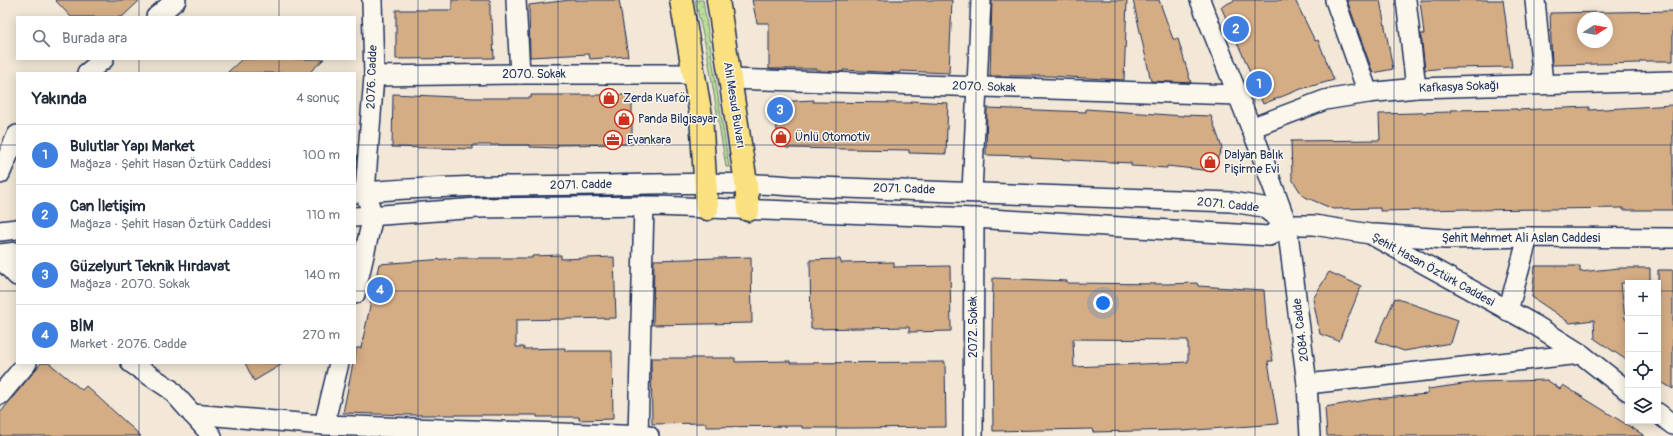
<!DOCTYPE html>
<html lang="tr">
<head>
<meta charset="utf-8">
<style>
  :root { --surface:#fff; --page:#f2f2f3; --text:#1f2937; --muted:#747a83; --line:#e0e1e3; --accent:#c8321e }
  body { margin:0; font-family:Pangolin,sans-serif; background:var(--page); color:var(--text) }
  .controls { position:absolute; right:12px; bottom:12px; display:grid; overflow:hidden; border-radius:0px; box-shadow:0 2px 10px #0003 }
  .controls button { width:36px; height:36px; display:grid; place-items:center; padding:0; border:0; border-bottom:1px solid var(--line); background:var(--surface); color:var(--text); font:20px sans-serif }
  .compass { position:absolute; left:1577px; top:12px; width:36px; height:36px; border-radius:50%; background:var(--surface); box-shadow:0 2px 10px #0003; rotate:79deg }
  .you { position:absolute; left:1103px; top:303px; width:14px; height:14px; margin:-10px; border:3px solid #fff; border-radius:50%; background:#1a73e8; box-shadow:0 0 0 6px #1a73e833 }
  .badge { display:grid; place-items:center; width:26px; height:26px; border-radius:50%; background:var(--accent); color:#fff; font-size:13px; font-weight:700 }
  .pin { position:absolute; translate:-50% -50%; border:2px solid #fff; box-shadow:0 1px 4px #0006 }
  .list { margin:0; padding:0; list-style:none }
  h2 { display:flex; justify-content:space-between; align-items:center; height:52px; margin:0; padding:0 16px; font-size:17px }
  h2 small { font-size:13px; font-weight:400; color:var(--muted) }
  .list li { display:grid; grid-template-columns:26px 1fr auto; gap:12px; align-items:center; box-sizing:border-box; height:60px; padding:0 16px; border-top:1px solid var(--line) }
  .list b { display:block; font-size:15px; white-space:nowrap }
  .list p { margin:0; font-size:13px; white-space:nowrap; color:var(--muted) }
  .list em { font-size:13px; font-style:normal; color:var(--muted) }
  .icon { flex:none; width:22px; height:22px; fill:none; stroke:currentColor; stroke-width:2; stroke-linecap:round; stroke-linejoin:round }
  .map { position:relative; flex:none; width:1673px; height:436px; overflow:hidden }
  .search { position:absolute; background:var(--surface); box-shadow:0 2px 10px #0003; left:16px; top:16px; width:340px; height:44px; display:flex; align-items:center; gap:10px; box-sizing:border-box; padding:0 14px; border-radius:0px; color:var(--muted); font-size:15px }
  .panel { position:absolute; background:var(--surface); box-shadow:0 2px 10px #0003; left:16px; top:72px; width:340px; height:292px; border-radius:0px }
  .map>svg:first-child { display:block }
</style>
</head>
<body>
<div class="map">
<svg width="1673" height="436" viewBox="0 0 1673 436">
  <defs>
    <pattern id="grass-dots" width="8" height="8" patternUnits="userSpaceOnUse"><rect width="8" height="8" fill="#bcdd96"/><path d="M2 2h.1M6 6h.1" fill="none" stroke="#a1be84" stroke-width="1.8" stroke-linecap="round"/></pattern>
  </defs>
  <rect width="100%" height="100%" fill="#f3e8d7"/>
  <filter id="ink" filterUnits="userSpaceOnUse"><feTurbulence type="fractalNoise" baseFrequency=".025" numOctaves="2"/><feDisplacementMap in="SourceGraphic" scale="8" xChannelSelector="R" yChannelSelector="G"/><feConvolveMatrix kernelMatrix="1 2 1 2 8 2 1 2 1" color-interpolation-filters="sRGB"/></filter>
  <g filter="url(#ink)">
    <polygon fill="url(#grass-dots)" stroke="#6c867a" points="695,0 703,0 729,167 726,167 707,52"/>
    <g fill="#d4ad85" stroke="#1b2f5e" fill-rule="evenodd">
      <polygon points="55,0 140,0 122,17 71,17"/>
      <polygon points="452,0 490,0 490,20 492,20 494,58 396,59 396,10 452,10"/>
      <polygon points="570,0 619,0 628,56 590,59 589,54 530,57 529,5"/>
      <polygon points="752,0 952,0 949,73 900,71 899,73 843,70 843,72 817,71 817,69 769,69 769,23 757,23"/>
      <polygon points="992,0 1127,0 1124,80 1049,76 990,76"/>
      <polygon points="1133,0 1159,0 1173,39 1178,39 1191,83 1151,81"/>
      <polygon points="1235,0 1295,0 1315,41 1318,40 1334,80 1301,89 1263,104 1245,60 1221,7"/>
      <polygon points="1347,0 1380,0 1393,69 1373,73"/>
      <polygon points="1420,0 1503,0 1512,67 1446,68 1425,70 1421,34 1424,34"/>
      <path d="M1673 11V61H1640V63L1552 65 1550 13ZM1583 18H1607V42H1583Z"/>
      <polygon points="242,59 324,59 309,73 227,73"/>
      <polygon points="393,94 474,98 531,98 531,95 632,95 632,144 558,145 557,148 530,147 530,145 473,145 473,149 392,147"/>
      <polygon points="814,100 813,102 911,103 911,101 948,103 946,154 909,153 909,150 786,148 778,139 774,102"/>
      <polygon points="1673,105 1673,210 1623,210 1623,208 1469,210 1469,209 1380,211 1380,208 1333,209 1303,196 1292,179 1291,141 1380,140 1379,114 1451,112 1450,110 1517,109 1517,110 1589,107 1589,110"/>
      <polygon points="987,108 1086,112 1086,109 1183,116 1183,115 1211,116 1222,148 1212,171 1167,166 1167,168 1131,166 1131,163 1031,158 1031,156 986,155"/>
      <polygon points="561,255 561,259 614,257 616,318 516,320 516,347 524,347 524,349 565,348 565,351 612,351 613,419 579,420 579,417 537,417 537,415 411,415 343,413 353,363 355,363 356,348 361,348 379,264 458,258 532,258 532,256"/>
      <polygon points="751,257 752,323 653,325 654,260"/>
      <polygon points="840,259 841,263 894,262 894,267 950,266 951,331 909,332 909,327 811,329 810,260"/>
      <polygon points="1535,266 1580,266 1580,272 1619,268 1650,268 1650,283 1621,283 1625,319 1628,320 1628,361 1595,339 1594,320 1570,323 1532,297"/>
      <polygon points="1658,270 1673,270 1673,389 1658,380"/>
      <polygon points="1329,272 1361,286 1339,341 1320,334 1313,299"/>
      <path d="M993 278 1067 281V283L1166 284 1197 283 1198 286 1264 290 1267 329 1273 361H1268L1278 424 1182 431V430L1093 432 1092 429 993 431 992 338ZM1073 339 1188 340V362L1074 367Z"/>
      <polygon points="1395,298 1458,320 1451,343 1404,351 1376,341"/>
      <polygon points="651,358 735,358 735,362 790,361 790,363 945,362 946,427 853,428 802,428 802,426 706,427 706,423 652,424"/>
      <polygon points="41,363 49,363 82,390 86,386 141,436 0,436 0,413"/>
      <polygon points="245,363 284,363 254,381"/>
      <polygon points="1547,380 1560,389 1563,385 1645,436 1327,436 1325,407 1373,399 1428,394 1428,389 1478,382"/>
    </g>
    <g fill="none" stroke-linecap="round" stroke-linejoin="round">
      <defs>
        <g id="minor">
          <polyline points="516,0 520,74"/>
          <polyline points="1200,0 1259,148 1287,225 1307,384 1310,436"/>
          <polyline points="1335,0 1368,93"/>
          <polyline points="1406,0 1416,88"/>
          <polyline points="1535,0 1543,84"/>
          <polyline points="156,17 176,0"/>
          <polyline points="87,73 104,59"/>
          <polyline points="374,76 520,74 694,74"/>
          <polyline points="730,79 1238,95"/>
          <polyline points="1251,128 1325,100 1368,93 1416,88 1673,81"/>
          <polyline points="0,174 17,135"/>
          <polyline points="972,192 981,0"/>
          <path d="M355 193C436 185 518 186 600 185 664 184 727 181 791 186L1231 202 1263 207 1287 225"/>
          <polyline points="355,217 478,208 655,206 974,218 1269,236 1287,225"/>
          <polyline points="1287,225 1314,225 1370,234 1535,325 1581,354 1628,391"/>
          <polyline points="0,231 17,229"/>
          <polyline points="1375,234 1446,239 1528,237 1673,238"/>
          <polyline points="0,254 17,252"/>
          <polyline points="0,258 17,276"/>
          <polyline points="355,294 373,216 365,192 374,76 372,0"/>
          <polyline points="1508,311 1528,237"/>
          <polyline points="131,363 170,389 212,436"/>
          <polyline points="1307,384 1581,354"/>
          <polyline points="0,395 27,363"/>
          <polyline points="1658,413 1673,425"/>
          <polyline points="192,414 324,425 649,436"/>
          <polyline points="324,425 339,363"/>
          <polyline points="638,436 644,206"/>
          <polyline points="973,436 974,218"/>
        </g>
        <g id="major">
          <polyline points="681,0 701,116 707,209"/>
          <polyline points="718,0 746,183 748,210"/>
        </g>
      </defs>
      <use href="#minor" stroke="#1b2f5e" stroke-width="22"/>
      <use href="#major" stroke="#1b2f5e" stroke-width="25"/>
      <use href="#minor" stroke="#fbf7ec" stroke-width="19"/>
      <use href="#major" stroke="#fbe080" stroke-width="22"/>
    </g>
  </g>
  <path fill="none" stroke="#1b2f5e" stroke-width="1" stroke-opacity="0.55" d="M139 0V17M279 0V17M418 0V436M558 0V436M697 0V436M836 0V436M976 0V436M1115 0V436M1255 0V436M1394 0V436M1534 0V436M139 59V73M279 59V73M0 145H17M355 145H1673M0 291H17M355 291H1628M1658 291H1673M139 363V436M279 363V436"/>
  <defs>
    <symbol id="shop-ring" viewBox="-11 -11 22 22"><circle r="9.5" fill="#fbf7ec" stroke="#c8321e" stroke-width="1.5"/><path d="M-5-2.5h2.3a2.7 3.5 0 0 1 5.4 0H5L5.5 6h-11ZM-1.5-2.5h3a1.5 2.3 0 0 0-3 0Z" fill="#c8321e"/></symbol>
    <symbol id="office-ring" viewBox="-11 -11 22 22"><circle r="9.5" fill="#fbf7ec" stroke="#c8321e" stroke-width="1.5"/><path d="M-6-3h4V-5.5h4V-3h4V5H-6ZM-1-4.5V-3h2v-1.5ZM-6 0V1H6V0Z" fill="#c8321e"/></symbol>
  </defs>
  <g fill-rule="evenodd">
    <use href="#shop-ring" x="598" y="87" width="22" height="22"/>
    <use href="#shop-ring" x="613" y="108" width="22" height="22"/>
    <use href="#shop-ring" x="770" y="126" width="22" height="22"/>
    <use href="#office-ring" x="602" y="129" width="22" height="22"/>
    <use href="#shop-ring" x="1199" y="151" width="22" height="22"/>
  </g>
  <g text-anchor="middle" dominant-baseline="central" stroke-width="3" stroke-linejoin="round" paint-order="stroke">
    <g font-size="12" fill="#1b2f5e" stroke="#fbf7ec">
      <text x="534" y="74">2070. Sokak</text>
      <text transform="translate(372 77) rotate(-88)">2076. Cadde</text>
      <text transform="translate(984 87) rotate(2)">2070. Sokak</text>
      <text transform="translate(1459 87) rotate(-2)">Kafkasya Sokağı</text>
      <text transform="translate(734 105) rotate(81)">Ahi Mesud Bulvarı</text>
      <text transform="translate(581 185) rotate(-1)">2071. Cadde</text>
      <text transform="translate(904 189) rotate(2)">2071. Cadde</text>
      <text transform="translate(1228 205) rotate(6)">2071. Cadde</text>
      <text x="1521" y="238">Şehit Mehmet Ali Aslan Caddesi</text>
      <text transform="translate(1433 270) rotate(29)">Şehit Hasan Öztürk Caddesi</text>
      <text transform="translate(973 327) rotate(-90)">2072. Sokak</text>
      <text transform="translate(1301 330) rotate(-97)">2084. Cadde</text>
    </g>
    <g font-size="12" fill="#1b2f5e" stroke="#fbf7ec" text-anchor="start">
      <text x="623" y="98">Zerda Kuaför</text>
      <text x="638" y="119">Panda Bilgisayar</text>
      <text x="795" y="137">Ünlü Otomotiv</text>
      <text x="627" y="140">Evankara</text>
      <text x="1224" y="155">Dalyan Balık<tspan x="1224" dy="14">Pişirme Evi</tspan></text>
    </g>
  </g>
</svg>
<div class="controls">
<button>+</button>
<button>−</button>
<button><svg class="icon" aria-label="locate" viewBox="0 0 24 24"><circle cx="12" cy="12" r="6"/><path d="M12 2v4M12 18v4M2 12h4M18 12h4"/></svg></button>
<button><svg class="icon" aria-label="layers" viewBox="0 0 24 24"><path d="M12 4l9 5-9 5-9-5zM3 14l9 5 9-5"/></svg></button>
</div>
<svg class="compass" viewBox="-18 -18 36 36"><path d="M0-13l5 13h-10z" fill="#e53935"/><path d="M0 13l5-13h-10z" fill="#747a83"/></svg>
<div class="you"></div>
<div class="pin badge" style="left:1259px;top:84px;background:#3f7fe0">1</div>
<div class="pin badge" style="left:1236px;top:29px;background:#3f7fe0">2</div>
<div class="pin badge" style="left:780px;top:110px;background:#3f7fe0">3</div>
<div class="pin badge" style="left:380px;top:290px;background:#3f7fe0">4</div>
<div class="search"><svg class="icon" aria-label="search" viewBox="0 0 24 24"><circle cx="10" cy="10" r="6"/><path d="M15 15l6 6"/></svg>Burada ara</div>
<section class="panel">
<h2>Yakında<small>4 sonuç</small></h2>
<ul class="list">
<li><span class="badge" style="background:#3f7fe0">1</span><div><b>Bulutlar Yapı Market</b><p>Mağaza · Şehit Hasan Öztürk Caddesi</p></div><em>100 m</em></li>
<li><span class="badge" style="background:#3f7fe0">2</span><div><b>Can İletişim</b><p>Mağaza · Şehit Hasan Öztürk Caddesi</p></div><em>110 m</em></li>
<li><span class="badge" style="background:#3f7fe0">3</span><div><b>Güzelyurt Teknik Hırdavat</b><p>Mağaza · 2070. Sokak</p></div><em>140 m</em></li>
<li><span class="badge" style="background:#3f7fe0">4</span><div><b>BİM</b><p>Market · 2076. Cadde</p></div><em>270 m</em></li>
</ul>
</section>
</div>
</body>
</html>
